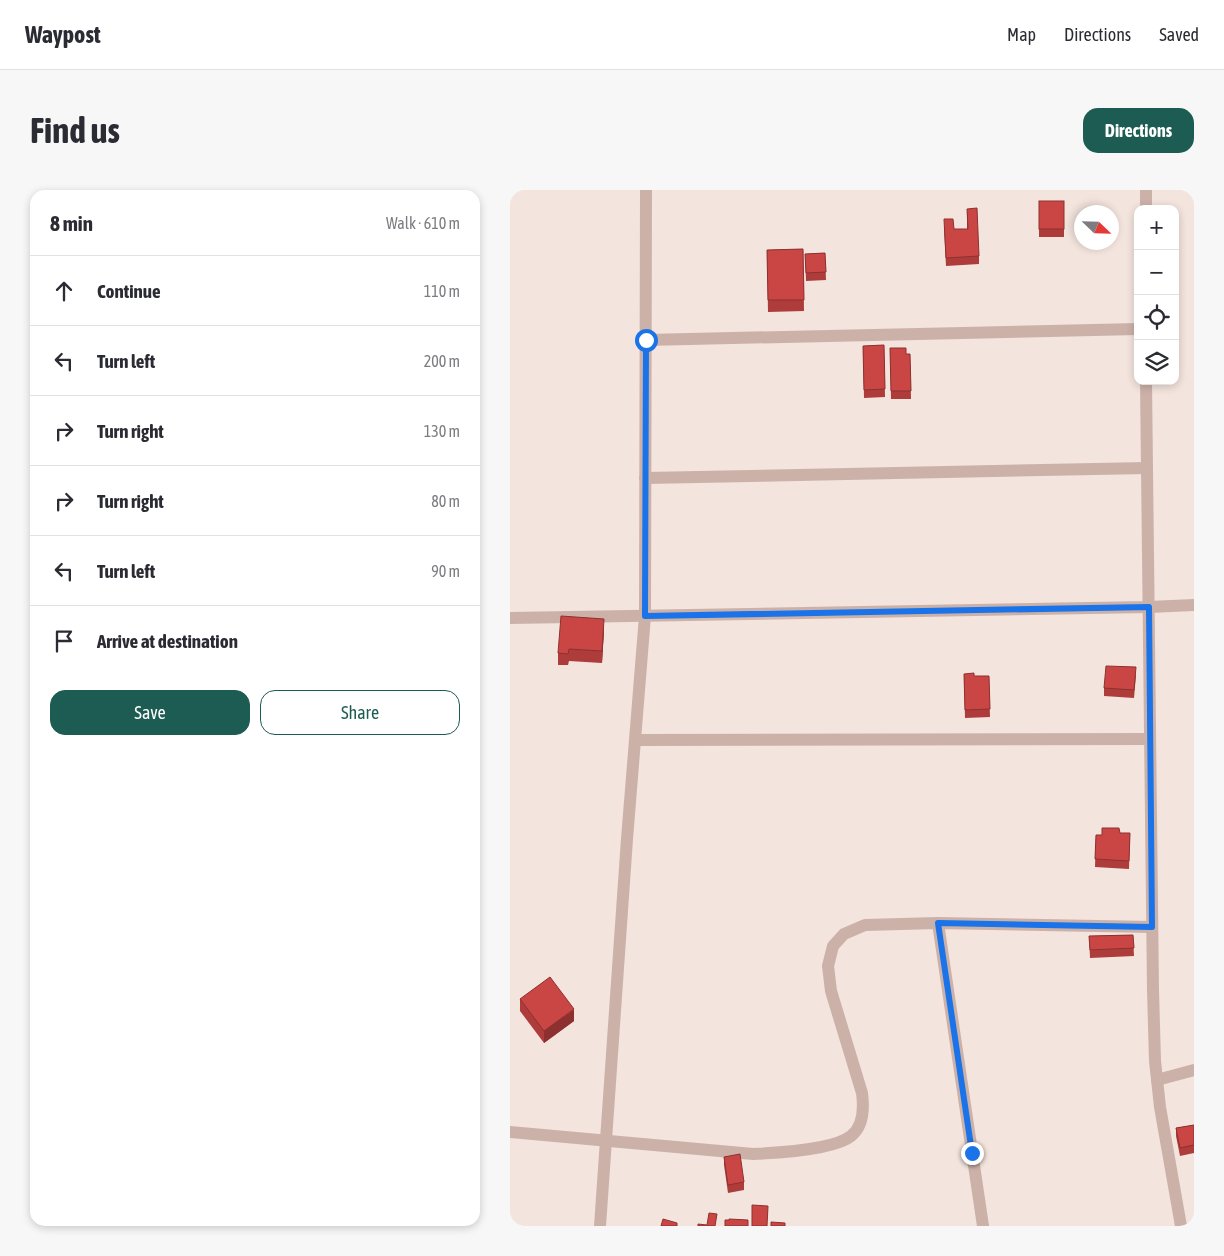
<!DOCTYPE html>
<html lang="en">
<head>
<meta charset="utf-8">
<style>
  :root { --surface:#fff; --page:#f7f7f7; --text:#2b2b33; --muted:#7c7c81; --line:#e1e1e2; --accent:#1d5c52 }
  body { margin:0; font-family:"Asap Condensed",sans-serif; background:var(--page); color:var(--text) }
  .controls { position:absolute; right:15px; top:15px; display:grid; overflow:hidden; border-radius:10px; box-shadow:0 2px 8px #0003 }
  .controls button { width:45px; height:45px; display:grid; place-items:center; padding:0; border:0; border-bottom:1px solid var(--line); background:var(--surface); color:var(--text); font:25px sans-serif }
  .compass { position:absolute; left:564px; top:15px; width:45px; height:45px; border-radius:50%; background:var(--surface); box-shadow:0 2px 8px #0003; rotate:113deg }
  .stop { position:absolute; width:15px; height:15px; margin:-11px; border:4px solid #1a73e8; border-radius:50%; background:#fff }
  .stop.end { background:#1a73e8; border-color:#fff; box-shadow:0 1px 5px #0008 }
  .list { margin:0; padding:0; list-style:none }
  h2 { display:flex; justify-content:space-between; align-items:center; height:65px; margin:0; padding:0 20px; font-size:21px }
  h2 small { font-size:16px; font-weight:400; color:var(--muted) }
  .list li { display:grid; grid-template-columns:32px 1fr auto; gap:15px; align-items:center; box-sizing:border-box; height:70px; padding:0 20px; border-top:1px solid var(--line) }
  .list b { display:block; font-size:19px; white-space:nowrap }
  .list em { font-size:16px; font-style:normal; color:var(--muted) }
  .actions { display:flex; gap:10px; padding:15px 20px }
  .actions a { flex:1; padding:11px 0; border:1px solid var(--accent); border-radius:15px; text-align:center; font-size:18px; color:var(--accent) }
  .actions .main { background:var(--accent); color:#fff }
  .icon { flex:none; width:28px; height:28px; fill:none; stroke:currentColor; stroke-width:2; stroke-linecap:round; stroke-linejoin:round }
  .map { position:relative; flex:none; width:684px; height:1036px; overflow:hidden; border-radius:15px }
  header { display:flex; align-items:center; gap:30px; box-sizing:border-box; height:70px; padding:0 25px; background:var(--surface); border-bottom:1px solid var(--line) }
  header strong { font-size:24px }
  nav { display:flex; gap:28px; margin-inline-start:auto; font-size:18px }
  .intro { display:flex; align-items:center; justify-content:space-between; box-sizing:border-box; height:120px; padding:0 30px }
  h1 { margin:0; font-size:35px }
  .button { padding:12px 22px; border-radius:15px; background:var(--accent); color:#fff; font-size:18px; font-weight:700 }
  main { display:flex; gap:30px; padding:0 30px }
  aside { flex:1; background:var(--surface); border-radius:15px; box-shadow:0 2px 8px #0003 }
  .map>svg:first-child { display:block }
</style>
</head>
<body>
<header>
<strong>Waypost</strong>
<nav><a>Map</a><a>Directions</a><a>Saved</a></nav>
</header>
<div class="intro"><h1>Find us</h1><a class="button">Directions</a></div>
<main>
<aside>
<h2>8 min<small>Walk · 610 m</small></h2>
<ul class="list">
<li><svg class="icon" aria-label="ahead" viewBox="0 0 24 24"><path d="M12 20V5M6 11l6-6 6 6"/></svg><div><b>Continue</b></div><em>110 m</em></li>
<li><svg class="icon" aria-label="left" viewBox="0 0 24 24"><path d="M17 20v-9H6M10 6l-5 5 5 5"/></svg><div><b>Turn left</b></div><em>200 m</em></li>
<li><svg class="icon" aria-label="right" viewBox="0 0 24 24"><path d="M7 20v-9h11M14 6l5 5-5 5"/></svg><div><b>Turn right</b></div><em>130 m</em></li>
<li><svg class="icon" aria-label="right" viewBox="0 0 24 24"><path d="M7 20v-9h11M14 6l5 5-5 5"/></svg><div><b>Turn right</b></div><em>80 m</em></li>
<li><svg class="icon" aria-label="left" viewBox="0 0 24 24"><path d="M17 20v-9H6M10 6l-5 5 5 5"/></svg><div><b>Turn left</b></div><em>90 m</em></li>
<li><svg class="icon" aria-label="arrive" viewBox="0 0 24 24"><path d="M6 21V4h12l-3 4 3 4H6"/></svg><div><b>Arrive at destination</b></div></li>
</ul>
<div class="actions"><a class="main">Save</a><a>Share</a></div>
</aside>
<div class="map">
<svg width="684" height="1036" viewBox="0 0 684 1036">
  <rect width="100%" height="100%" fill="#f3e4dd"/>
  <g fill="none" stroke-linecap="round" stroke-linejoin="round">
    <g stroke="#ccb1a9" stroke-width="12">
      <polyline points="636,0 636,19"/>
      <polyline points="136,150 628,139"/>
      <polyline points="636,191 643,800 645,871 650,917 671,1036"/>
      <polyline points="135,288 637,278"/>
      <polyline points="0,428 639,417 684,415"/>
      <polyline points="126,550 640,549"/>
      <polyline points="428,733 473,1036"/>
      <polyline points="647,890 684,880"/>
      <path d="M0 942 243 964C265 963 324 960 341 946 354 936 354 918 352 903L321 801 318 776 323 756 334 744 355 735 428 733 642 737"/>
      <polyline points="90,1036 117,649 135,426 136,0"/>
    </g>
  </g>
  <g fill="#ae3c3b">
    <rect x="529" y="11" width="25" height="36"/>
    <polygon points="457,19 469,66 469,74 436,76 434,37 444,39 457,39"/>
    <polygon points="293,59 294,121 258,122 257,60"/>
    <polygon points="315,63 316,90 296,91 295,64"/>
    <polygon points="374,155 375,207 354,208 353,156"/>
    <polygon points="380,158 396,164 400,164 401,209 381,209"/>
    <polygon points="94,440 92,473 59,471 58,475 48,475 48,463"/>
    <polygon points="454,484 464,486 479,486 480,527 455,528"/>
    <polygon points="626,485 624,508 594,506 594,498"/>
    <polygon points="610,643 620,643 619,679 585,677 586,645 592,645"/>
    <polygon points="623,745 624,766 580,768 579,746"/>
    <polygon points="10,809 64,831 34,853 10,821"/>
    <polygon points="684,935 684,963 670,966 666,946 666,938"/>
    <polygon points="214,967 234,992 234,1000 218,1003 214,975"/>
  </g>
  <g fill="#8d3130">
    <polygon points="94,429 94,440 92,473 92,461"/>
    <polygon points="64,819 64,831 34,853 34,841"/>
  </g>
  <g fill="#ca4645" stroke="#8d3130">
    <rect x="529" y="11" width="25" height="28"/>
    <polygon points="467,18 469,66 436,68 434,29 443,29 444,39 458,39 457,19"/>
    <polygon points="293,59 294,110 258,110 257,60"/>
    <polygon points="315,63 316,82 296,83 295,64"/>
    <polygon points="374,155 375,199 354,200 353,156"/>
    <polygon points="380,158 396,158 396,164 400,164 401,201 381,201"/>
    <polygon points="51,426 94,429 92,461 59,459 58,464 48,463"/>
    <polygon points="596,476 626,477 624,500 594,498"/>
    <polygon points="464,483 464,486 479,486 480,519 455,520 454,484"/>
    <polygon points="592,638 609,638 610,643 620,643 619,671 585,669 586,645 592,645"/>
    <polygon points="623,745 624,758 580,760 579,746"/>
    <polygon points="40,787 64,819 34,841 10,809"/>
    <polygon points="684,935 684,955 670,958 666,938"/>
    <polygon points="230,964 234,992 218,995 214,967"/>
    <polygon points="242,1015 258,1016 257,1036 242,1036"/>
    <polygon points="199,1023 207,1024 205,1036 188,1036 188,1034 197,1035"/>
    <polygon points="153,1029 167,1033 167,1036 151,1036"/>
    <polygon points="219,1029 238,1030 238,1036 215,1036 215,1030 219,1030"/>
    <polygon points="261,1032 275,1033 275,1036 261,1036"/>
  </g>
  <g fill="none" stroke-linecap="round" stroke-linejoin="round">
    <polyline stroke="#1a73e8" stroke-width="6" points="136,150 135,426 639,417 642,737 428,733 462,963"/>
  </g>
</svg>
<div class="controls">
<button>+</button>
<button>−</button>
<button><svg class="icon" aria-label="locate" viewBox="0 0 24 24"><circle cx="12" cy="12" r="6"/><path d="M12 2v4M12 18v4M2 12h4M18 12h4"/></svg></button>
<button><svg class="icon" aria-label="layers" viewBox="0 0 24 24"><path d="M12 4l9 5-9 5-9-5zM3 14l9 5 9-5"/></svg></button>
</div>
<svg class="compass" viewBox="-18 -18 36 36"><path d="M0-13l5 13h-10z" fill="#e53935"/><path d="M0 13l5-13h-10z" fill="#7c7c81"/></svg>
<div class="stop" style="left:136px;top:150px"></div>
<div class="stop end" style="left:462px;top:963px"></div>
</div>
</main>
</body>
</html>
